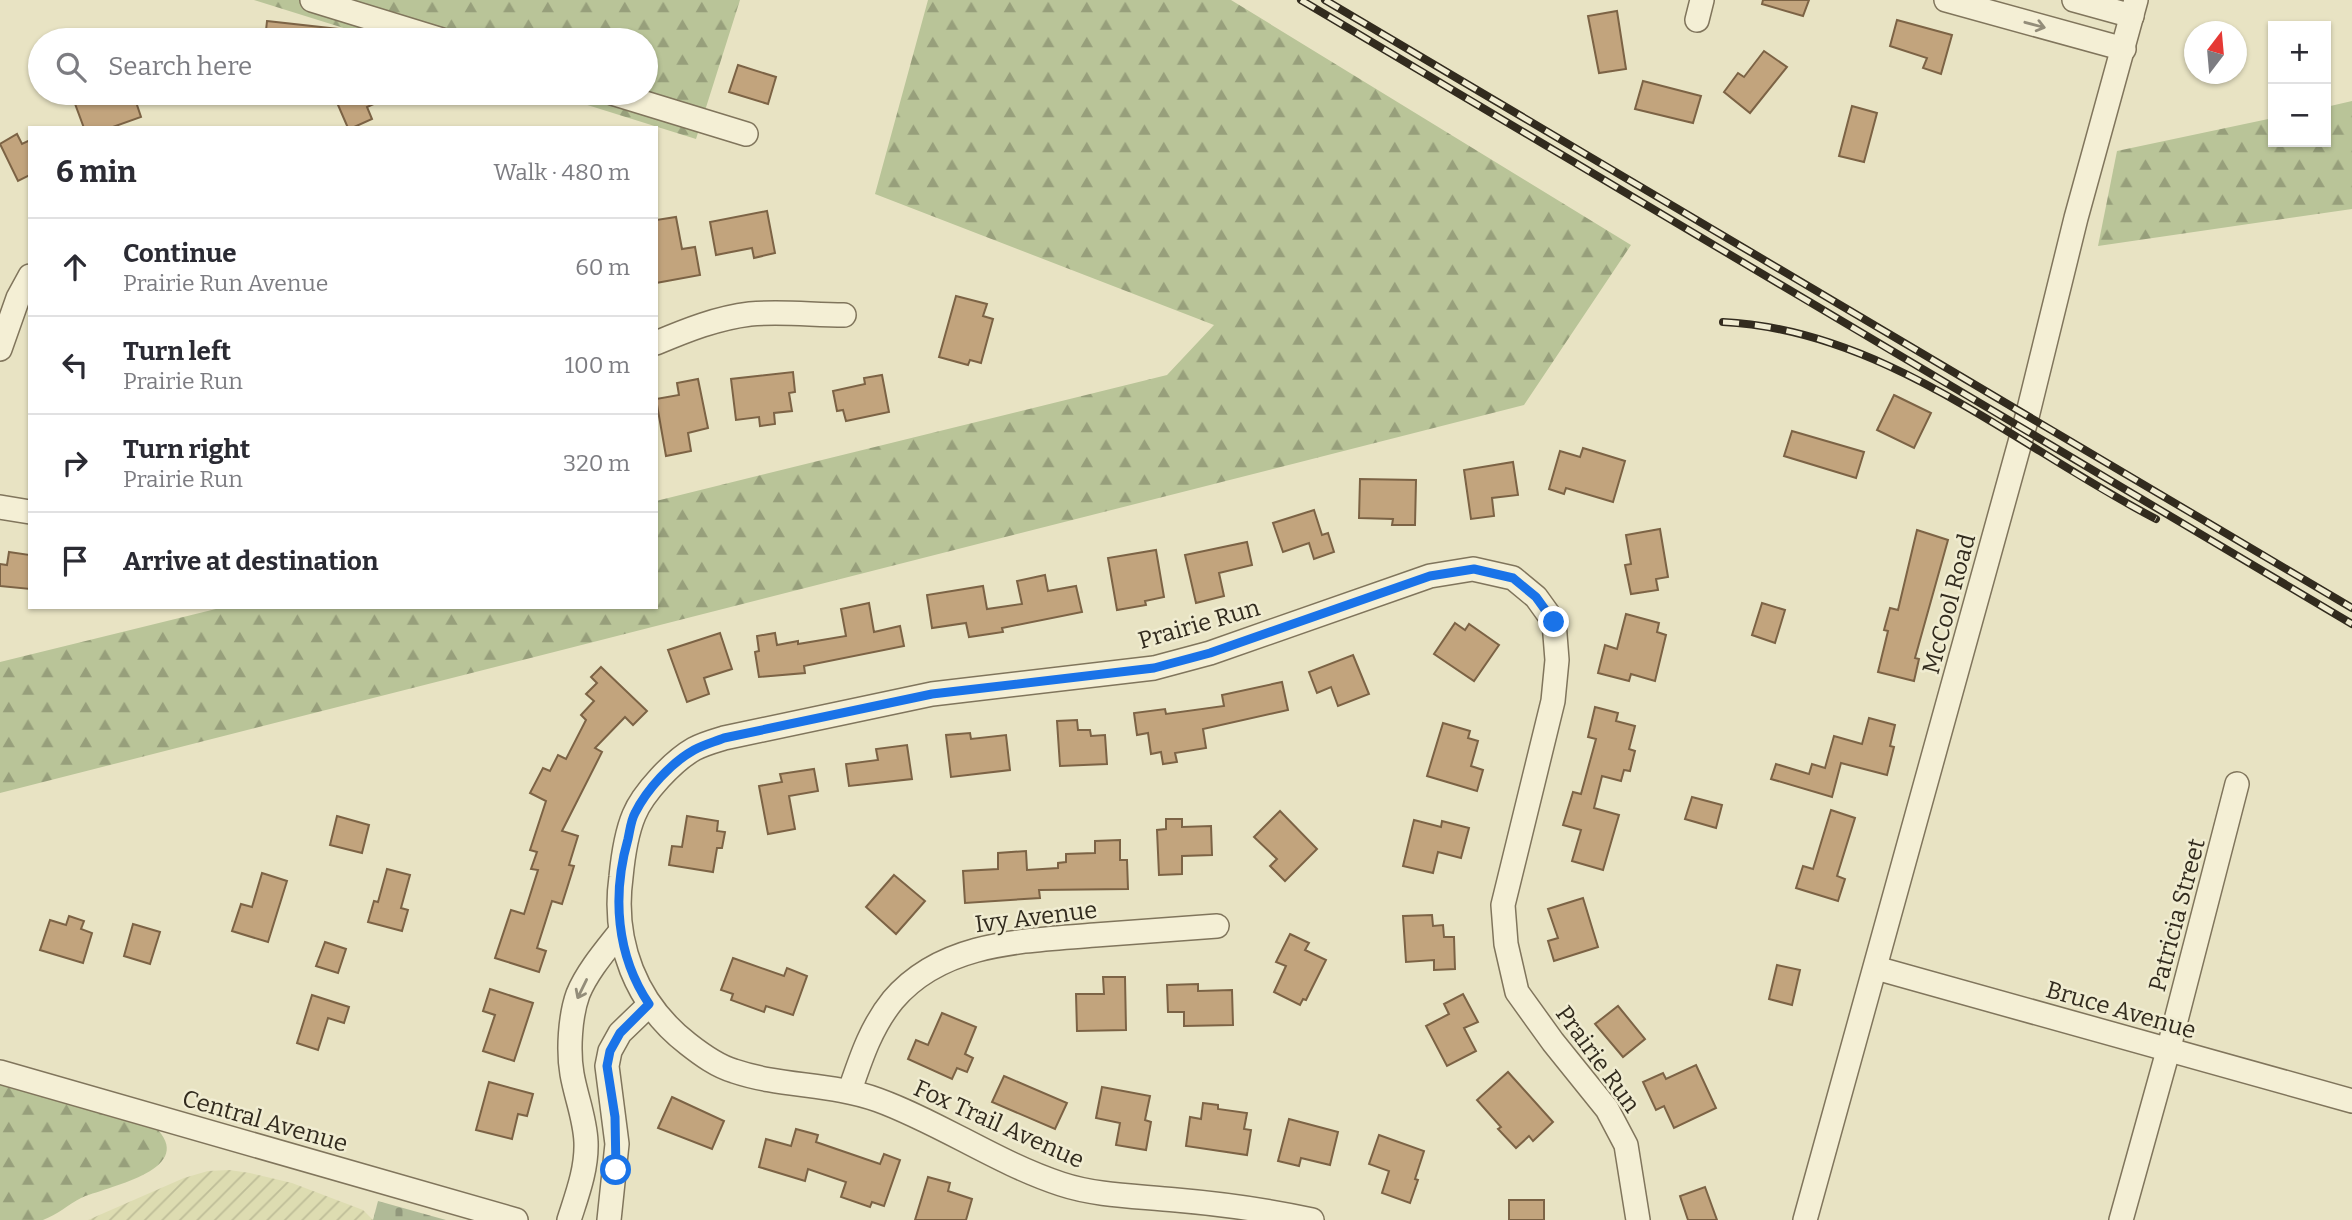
<!DOCTYPE html>
<html lang="en">
<head>
<meta charset="utf-8">
<style>
  :root { --surface:#fff; --page:#f2f2f3; --text:#2b2b33; --muted:#7c7c81; --line:#e1e1e2 }
  body { margin:0; font-family:Bitter,serif; background:var(--page); color:var(--text) }
  .controls { position:absolute; right:21px; top:21px; display:grid; overflow:hidden; border-radius:0px; box-shadow:0 2px 5px #0004 }
  .controls button { width:63px; height:63px; display:grid; place-items:center; padding:0; border:0; border-bottom:2px solid var(--line); background:var(--surface); color:var(--text); font:35px sans-serif }
  .compass { position:absolute; left:2184px; top:21px; width:63px; height:63px; border-radius:50%; background:var(--surface); box-shadow:0 2px 5px #0004; rotate:16deg }
  .stop { position:absolute; width:21px; height:21px; margin:-16px; border:5px solid #1a73e8; border-radius:50%; background:#fff }
  .stop.end { background:#1a73e8; border-color:#fff; box-shadow:0 2px 7px #0008 }
  .list { margin:0; padding:0; list-style:none }
  h2 { display:flex; justify-content:space-between; align-items:center; height:91px; margin:0; padding:0 28px; font-size:30px }
  h2 small { font-size:23px; font-weight:400; color:var(--muted) }
  .list li { display:grid; grid-template-columns:46px 1fr auto; gap:21px; align-items:center; box-sizing:border-box; height:98px; padding:0 28px; border-top:2px solid var(--line) }
  .list b { display:block; font-size:26px; white-space:nowrap }
  .list p { margin:0; font-size:23px; white-space:nowrap; color:var(--muted) }
  .list em { font-size:23px; font-style:normal; color:var(--muted) }
  .icon { flex:none; width:38px; height:38px; fill:none; stroke:currentColor; stroke-width:2; stroke-linecap:round; stroke-linejoin:round }
  .map { position:relative; flex:none; width:2352px; height:1220px; overflow:hidden }
  .search { position:absolute; background:var(--surface); box-shadow:0 2px 5px #0004; left:28px; top:28px; width:630px; height:77px; display:flex; align-items:center; gap:18px; box-sizing:border-box; padding:0 24px; border-radius:38px; color:var(--muted); font-size:26px }
  .panel { position:absolute; background:var(--surface); box-shadow:0 2px 5px #0004; left:28px; top:126px; width:630px; height:483px; border-radius:0px }
  .map>svg:first-child { display:block }
</style>
</head>
<body>
<div class="map">
<svg width="2352" height="1220" viewBox="0 0 2352 1220">
  <defs>
    <pattern id="farmland-furrows" width="10" height="10" patternUnits="userSpaceOnUse" patternTransform="scale(1.75)"><rect width="10" height="10" fill="#dddcb1"/><path d="M-1 1l2-2M0 10L10 0M9 11l2-2" fill="none" stroke="#bebd98"/></pattern>
    <pattern id="forest-firs" width="22" height="20" patternUnits="userSpaceOnUse" patternTransform="scale(1.75)"><rect width="22" height="20" fill="#b9c498"/><path d="M5 1l3.5 6h-7zM16 11l3.5 6h-7z" fill="#979f7b"/></pattern>
    <pattern id="cemetery-stones" width="16" height="16" patternUnits="userSpaceOnUse" patternTransform="scale(1.75)"><rect width="16" height="16" fill="#b0ba97"/><path d="M2 7V4a2 2 0 0 1 4 0v3zM10 15v-3a2 2 0 0 1 4 0v3z" fill="#90977b"/></pattern>
  </defs>
  <rect width="100%" height="100%" fill="#e8e3c3"/>
  <polygon fill="url(#farmland-furrows)" points="229,1170 250,1173 292,1183 363,1210 373,1220 88,1220 184,1178 208,1171"/>
  <g fill="url(#forest-firs)">
    <polygon points="254,0 740,0 696,139 549,93 646,93 646,40 382,40"/>
    <polygon points="928,0 1231,0 1631,245 1524,405 0,793 0,662 224,607 656,607 656,501 1167,375 1214,325 875,194"/>
    <polygon points="2352,101 2352,209 2098,246 2117,151 2273,118 2273,142 2326,142 2326,107"/>
    <path d="M0 1084 158 1130C195 1171 105 1187 81 1198 69 1204 57 1215 43 1220 32 1220 13 1220 0 1220Z"/>
  </g>
  <polygon fill="url(#cemetery-stones)" points="378,1201 446,1220 373,1220"/>
  <g fill="#c2a47d" stroke="#7c6345" stroke-width="2">
    <polygon points="1763,0 1809,0 1803,16 1762,4"/>
    <polygon points="1617,11 1626,69 1599,73 1588,16"/>
    <polygon points="1897,20 1952,35 1941,74 1923,68 1927,58 1890,46"/>
    <polygon points="267,21 347,30 346,40 265,40"/>
    <polygon points="1764,51 1787,67 1750,113 1724,92 1738,73 1744,77"/>
    <polygon points="738,65 776,77 768,104 729,92"/>
    <polygon points="1643,81 1701,96 1693,123 1635,109"/>
    <polygon points="97,93 133,93 141,117 110,128 84,128 74,101"/>
    <polygon points="347,93 398,93 367,107 372,119 352,128 348,128 335,98"/>
    <polygon points="1852,106 1877,113 1864,162 1839,156"/>
    <polygon points="17,134 22,144 30,140 30,175 18,181 0,144"/>
    <polygon points="767,211 775,253 754,258 752,248 716,255 710,222"/>
    <polygon points="676,217 682,249 695,247 700,275 656,283 656,220"/>
    <polygon points="956,296 987,304 983,316 993,319 981,363 970,360 968,365 939,357"/>
    <polygon points="793,372 795,392 789,393 792,411 774,413 775,424 760,426 759,417 736,420 731,379"/>
    <polygon points="882,375 889,412 846,421 843,410 837,411 833,391 865,384 864,378"/>
    <polygon points="698,379 708,428 688,433 691,451 666,456 656,399 679,395 677,383"/>
    <polygon points="1894,395 1931,413 1914,448 1877,430"/>
    <polygon points="1792,431 1864,452 1856,478 1784,456"/>
    <polygon points="1583,448 1625,461 1613,502 1566,488 1564,494 1549,489 1560,451 1580,457"/>
    <polygon points="1513,462 1518,495 1492,498 1494,516 1471,519 1464,470"/>
    <polygon points="1360,479 1416,480 1415,525 1392,525 1393,519 1359,518"/>
    <polygon points="1314,510 1322,535 1328,533 1334,552 1314,559 1309,543 1283,552 1273,523"/>
    <polygon points="1660,529 1668,577 1656,579 1658,590 1631,594 1625,565 1631,564 1626,535"/>
    <polygon points="1917,530 1948,540 1915,658 1919,659 1914,681 1878,672 1888,631 1884,630 1890,608 1898,610"/>
    <polygon points="1247,542 1252,565 1219,573 1224,596 1196,603 1185,555"/>
    <polygon points="1156,550 1164,597 1145,601 1146,605 1117,610 1108,558"/>
    <polygon points="9,552 30,555 30,589 0,586 0,564 7,565"/>
    <polygon points="1045,575 1048,591 1076,586 1082,612 1002,628 1003,632 969,637 966,623 932,628 927,595 983,586 987,609 1022,604 1017,581"/>
    <polygon points="869,603 874,632 900,626 904,646 804,666 805,673 759,677 755,652 759,651 757,636 775,633 777,645 798,641 798,644 846,636 841,609"/>
    <polygon points="1762,603 1785,610 1775,643 1752,635"/>
    <polygon points="1626,614 1659,623 1657,632 1666,635 1655,681 1631,674 1629,681 1598,673 1605,645 1617,649"/>
    <polygon points="1455,623 1465,630 1469,624 1499,645 1474,681 1434,654"/>
    <polygon points="720,633 732,669 704,678 709,694 687,702 668,650"/>
    <polygon points="1353,655 1369,694 1338,706 1331,687 1317,693 1309,672"/>
    <polygon points="601,667 647,711 633,725 625,717 595,748 602,752 562,831 578,836 569,865 574,866 562,904 552,901 537,948 546,951 539,972 495,958 511,910 524,914 538,870 531,869 537,852 530,850 546,801 530,793 543,768 550,771 558,755 566,759 586,720 581,715 594,701 586,694 597,683 591,677"/>
    <polygon points="1282,682 1288,710 1203,729 1206,748 1175,753 1177,762 1163,764 1161,752 1151,754 1148,733 1137,735 1134,713 1165,709 1166,714 1224,706 1222,695"/>
    <polygon points="1595,707 1618,713 1616,721 1635,726 1629,749 1635,751 1630,771 1624,770 1621,781 1602,776 1594,808 1619,815 1603,870 1572,861 1581,830 1563,825 1573,792 1581,794 1596,739 1588,737"/>
    <polygon points="1869,718 1895,725 1890,746 1894,747 1887,775 1841,763 1832,797 1771,779 1776,764 1809,774 1812,764 1825,768 1834,736 1862,744"/>
    <polygon points="1077,720 1078,730 1090,730 1091,736 1105,735 1107,764 1060,766 1057,721"/>
    <polygon points="1443,723 1470,731 1468,738 1478,741 1471,766 1483,770 1477,791 1427,776"/>
    <polygon points="970,733 971,739 1006,735 1010,770 951,777 946,735"/>
    <polygon points="907,745 912,779 849,786 846,764 878,760 876,749"/>
    <polygon points="814,769 818,791 789,796 795,829 768,834 759,786 782,782 780,774"/>
    <polygon points="1692,797 1722,805 1716,828 1685,819"/>
    <polygon points="1831,810 1855,818 1837,876 1845,879 1838,901 1796,888 1803,866 1813,869"/>
    <polygon points="1280,811 1317,849 1285,881 1270,866 1277,859 1254,837"/>
    <polygon points="337,816 369,825 362,853 330,845"/>
    <polygon points="687,816 718,821 717,831 725,832 722,848 717,848 713,872 669,865 672,846 682,847"/>
    <polygon points="1166,819 1182,819 1182,827 1211,826 1212,855 1182,856 1182,874 1159,875 1157,830 1166,829"/>
    <polygon points="1414,820 1441,827 1442,821 1469,828 1461,858 1438,852 1433,873 1403,866"/>
    <polygon points="1120,840 1120,860 1127,860 1128,889 1039,890 1040,898 965,903 963,871 998,869 998,853 1026,851 1027,870 1058,868 1058,863 1066,862 1066,854 1095,853 1095,841"/>
    <polygon points="387,869 410,875 401,908 408,910 402,931 368,922 374,901 378,902"/>
    <polygon points="262,873 287,881 268,942 232,931 241,904 252,907"/>
    <polygon points="894,875 925,901 896,934 866,907"/>
    <polygon points="1583,898 1598,947 1554,961 1548,941 1558,938 1548,909"/>
    <polygon points="1432,915 1433,926 1443,925 1444,937 1454,937 1455,969 1434,970 1434,960 1406,962 1403,916"/>
    <polygon points="69,916 84,921 81,929 92,933 83,963 40,950 50,920 66,925"/>
    <polygon points="133,924 160,932 150,964 124,956"/>
    <polygon points="1290,934 1309,943 1305,950 1326,960 1306,1000 1303,999 1300,1005 1274,992 1286,966 1276,962"/>
    <polygon points="325,942 346,949 338,973 316,966"/>
    <polygon points="733,958 784,976 787,968 807,976 793,1015 766,1006 764,1012 731,1000 733,994 721,990"/>
    <polygon points="1777,965 1800,970 1792,1005 1769,999"/>
    <polygon points="1103,977 1125,977 1126,1030 1077,1031 1076,994 1104,994"/>
    <polygon points="1198,984 1198,991 1232,990 1233,1025 1184,1026 1184,1012 1168,1012 1167,985"/>
    <polygon points="490,989 533,1003 514,1061 483,1051 495,1015 483,1011"/>
    <polygon points="1463,994 1478,1022 1464,1028 1476,1051 1447,1066 1426,1026 1449,1014 1444,1004"/>
    <polygon points="312,995 349,1007 344,1023 328,1018 318,1050 297,1043"/>
    <polygon points="1618,1006 1645,1039 1623,1057 1595,1024"/>
    <polygon points="942,1013 976,1027 965,1054 973,1058 967,1072 957,1068 952,1079 908,1059 916,1040 928,1045"/>
    <polygon points="1696,1065 1716,1108 1674,1128 1664,1106 1656,1110 1643,1082 1663,1073 1666,1079"/>
    <polygon points="1508,1072 1553,1122 1533,1141 1529,1136 1516,1148 1498,1129 1501,1127 1477,1100"/>
    <polygon points="1004,1076 1067,1103 1055,1129 992,1102"/>
    <polygon points="489,1082 533,1094 527,1116 518,1114 512,1139 476,1130"/>
    <polygon points="1102,1087 1150,1096 1145,1120 1151,1122 1146,1150 1116,1145 1120,1123 1096,1118"/>
    <polygon points="672,1097 724,1121 712,1149 658,1128"/>
    <polygon points="1203,1103 1218,1105 1218,1109 1247,1113 1244,1129 1251,1130 1247,1155 1186,1146 1190,1117 1201,1119"/>
    <polygon points="1289,1119 1338,1132 1330,1165 1301,1158 1299,1166 1278,1161"/>
    <polygon points="796,1129 818,1135 816,1142 880,1164 884,1154 900,1160 884,1206 872,1202 870,1207 841,1197 846,1182 808,1169 805,1181 759,1167 766,1139 791,1146"/>
    <polygon points="1379,1135 1424,1151 1415,1179 1418,1180 1410,1203 1382,1193 1389,1171 1369,1164"/>
    <polygon points="928,1177 950,1183 948,1191 972,1199 966,1220 915,1220"/>
    <polygon points="1705,1187 1717,1220 1688,1220 1680,1196"/>
    <rect x="1509" y="1200" width="35" height="20"/>
  </g>
  <g fill="none" stroke-linecap="round" stroke-linejoin="round">
    <defs>
      <g id="minor">
        <polyline points="312,0 442,40"/>
        <polyline points="1946,0 2124,49"/>
        <polyline points="2074,0 2132,16"/>
        <polyline points="1697,20 1702,0"/>
        <polyline points="612,93 746,134"/>
        <path d="M656 343C687 330 717 318 750 314 781 311 813 315 844 315"/>
        <polyline points="0,349 18,298 30,276"/>
        <polyline points="0,507 30,512"/>
        <polyline points="1876,968 2352,1101"/>
        <polyline points="0,1072 516,1220"/>
        <path d="M850 1090C861 1058 871 1027 893 1000 943 941 1025 941 1095 935 1135 932 1176 929 1217 926"/>
        <path d="M569 1220C577 1195 587 1169 586 1142 585 1118 576 1097 572 1074 568 1051 570 1016 578 994 587 972 605 951 620 932"/>
        <polyline points="609,1220 617,1144 607,1066 610,1051 620,1033 649,1005"/>
        <path d="M1312 1220C1266 1210 1222 1204 1176 1200 1138 1196 1097 1196 1061 1184 997 1163 941 1123 878 1100 831 1083 781 1087 734 1071 717 1066 702 1055 688 1044 636 1004 612 942 621 877 623 856 626 834 634 815 643 793 673 761 694 749 703 744 714 741 724 738L932 694 1154 668 1210 653 1430 576 1473 569 1513 578 1536 597 1554 622 1557 660 1553 701 1503 905 1506 944 1517 992 1553 1042 1607 1109 1626 1145 1638 1220"/>
        <polyline points="1805,1220 2027,417 2076,218 2136,0"/>
        <polyline points="2121,1220 2168,1051 2237,784"/>
      </g>
    </defs>
    <use href="#minor" stroke="#80755c" stroke-width="26"/>
    <use href="#minor" stroke="#f4efd5" stroke-width="23"/>
    <defs>
      <g id="rail">
        <polyline points="1301,0 2352,624"/>
        <polyline points="1325,0 2352,608"/>
        <path d="M1723 322C1886 330 2017 447 2156 519"/>
      </g>
    </defs>
    <use href="#rail" stroke="#322b1e" stroke-width="8"/>
    <use href="#rail" stroke="#f0ecd1" stroke-width="5" stroke-dasharray="16" stroke-linecap="butt"/>
  </g>
  <defs><path id="oneway-shaft" d="M-6 0H5M1.5-3L5.5 0L1.5 3" fill="none" stroke-width="1.6" stroke-linecap="round" stroke-linejoin="round" transform="scale(1.75)"/></defs>
  <g stroke="#938d7a">
    <use href="#oneway-shaft" transform="translate(2035 25) rotate(15)"/>
    <use href="#oneway-shaft" transform="translate(582 989) rotate(116)"/>
  </g>
  <g fill="none" stroke-linecap="round" stroke-linejoin="round">
    <path stroke="#1a73e8" stroke-width="9" d="M616 1170 615 1117 607 1066 610 1051 620 1033 649 1004C616 955 612 895 628 839 630 830 631 820 635 813 647 789 671 763 694 750 703 745 714 742 724 738L932 694 1154 668 1210 653 1430 576 1474 569 1513 578 1536 597 1554 622"/>
  </g>
  <g text-anchor="middle" dominant-baseline="central" stroke-width="5" stroke-linejoin="round" paint-order="stroke">
    <g font-size="24" fill="#322b1e" stroke="#f0ecd1">
      <text transform="translate(1949 604) rotate(-75)">McCool Road</text>
      <text transform="translate(1199 624) rotate(-16)">Prairie Run</text>
      <text transform="translate(2177 915) rotate(-75)">Patricia Street</text>
      <text transform="translate(1036 917) rotate(-7)">Ivy Avenue</text>
      <text transform="translate(2121 1010) rotate(16)">Bruce Avenue</text>
      <text transform="translate(1598 1059) rotate(54)">Prairie Run</text>
      <text transform="translate(265 1121) rotate(16)">Central Avenue</text>
      <text transform="translate(999 1124) rotate(24)">Fox Trail Avenue</text>
    </g>
  </g>
</svg>
<div class="controls">
<button>+</button>
<button>−</button>
</div>
<svg class="compass" viewBox="-18 -18 36 36"><path d="M0-13l5 13h-10z" fill="#e53935"/><path d="M0 13l5-13h-10z" fill="#7c7c81"/></svg>
<div class="stop" style="left:616px;top:1170px"></div>
<div class="stop end" style="left:1554px;top:622px"></div>
<div class="search"><svg class="icon" aria-label="search" viewBox="0 0 24 24"><circle cx="10" cy="10" r="6"/><path d="M15 15l6 6"/></svg>Search here</div>
<section class="panel">
<h2>6 min<small>Walk · 480 m</small></h2>
<ul class="list">
<li><svg class="icon" aria-label="ahead" viewBox="0 0 24 24"><path d="M12 20V5M6 11l6-6 6 6"/></svg><div><b>Continue</b><p>Prairie Run Avenue</p></div><em>60 m</em></li>
<li><svg class="icon" aria-label="left" viewBox="0 0 24 24"><path d="M17 20v-9H6M10 6l-5 5 5 5"/></svg><div><b>Turn left</b><p>Prairie Run</p></div><em>100 m</em></li>
<li><svg class="icon" aria-label="right" viewBox="0 0 24 24"><path d="M7 20v-9h11M14 6l5 5-5 5"/></svg><div><b>Turn right</b><p>Prairie Run</p></div><em>320 m</em></li>
<li><svg class="icon" aria-label="arrive" viewBox="0 0 24 24"><path d="M6 21V4h12l-3 4 3 4H6"/></svg><div><b>Arrive at destination</b></div></li>
</ul>
</section>
</div>
</body>
</html>
